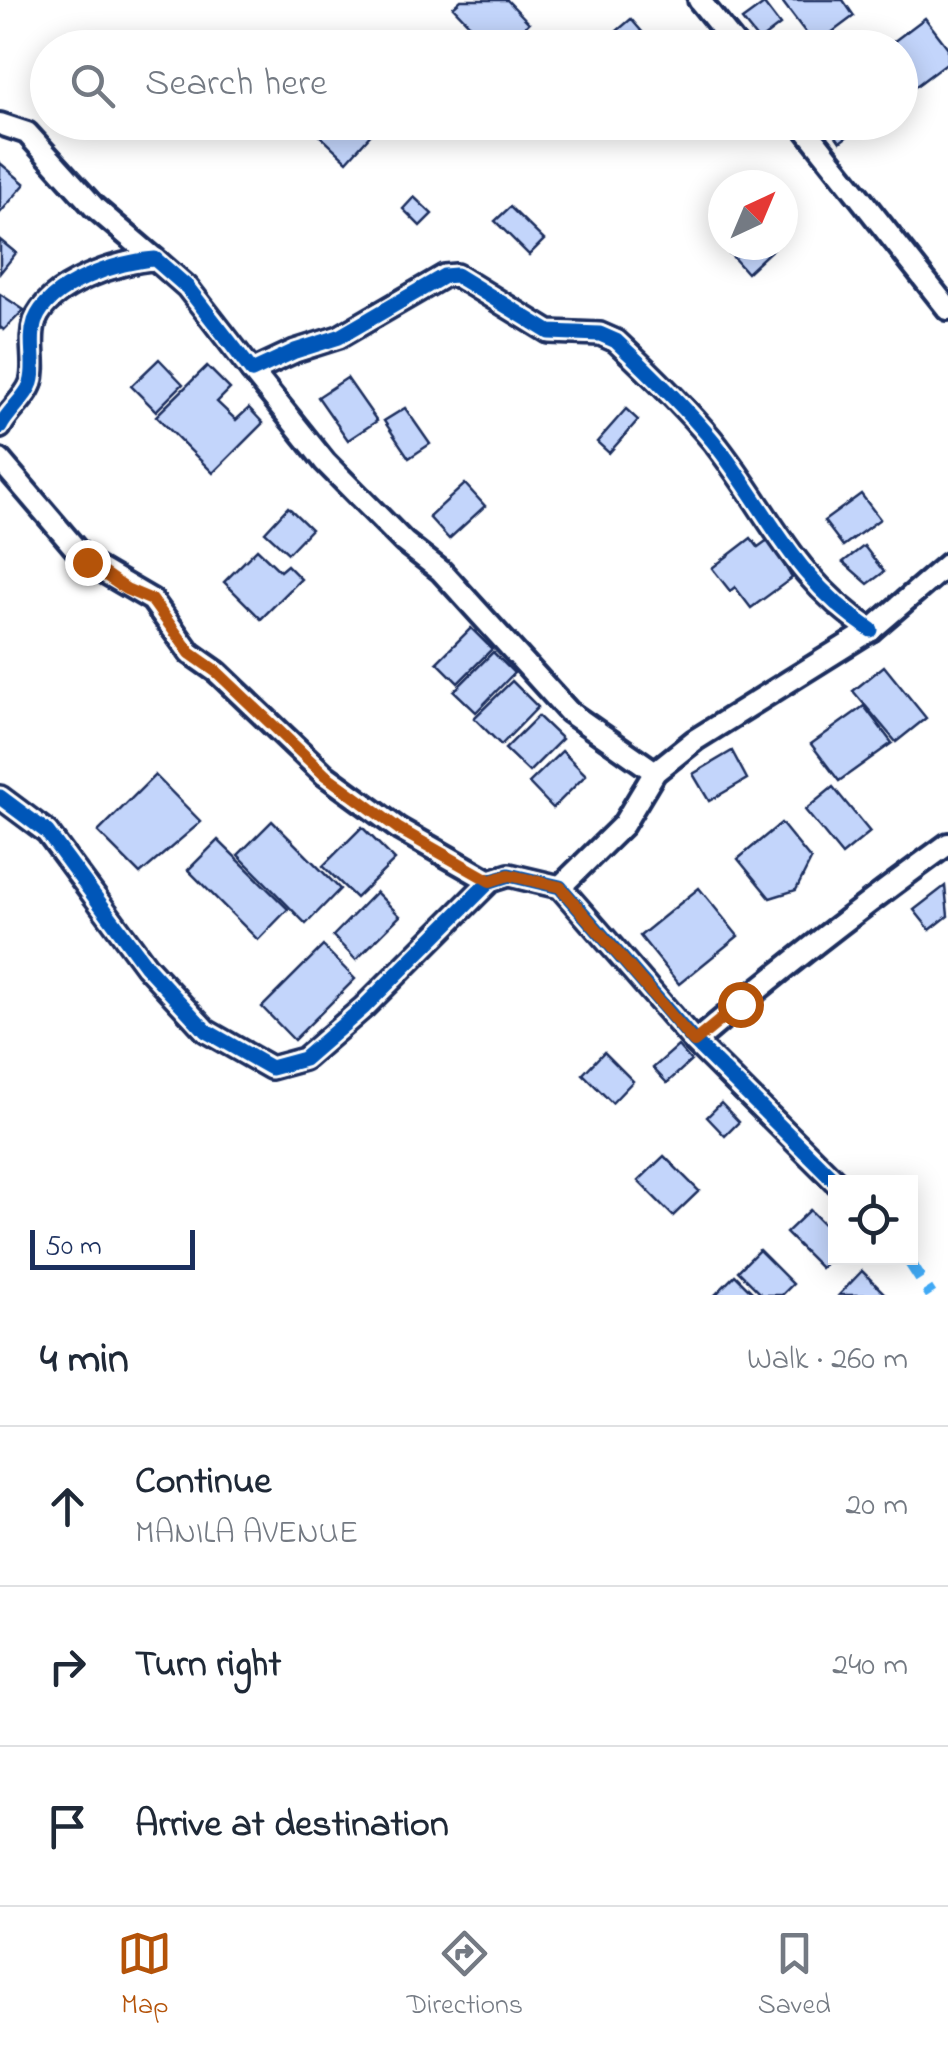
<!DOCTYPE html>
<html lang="en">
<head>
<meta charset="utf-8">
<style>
  :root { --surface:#fff; --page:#f6f6f7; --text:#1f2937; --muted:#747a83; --line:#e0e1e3; --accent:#b45309 }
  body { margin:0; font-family:"Indie Flower",sans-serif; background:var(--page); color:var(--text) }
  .controls { position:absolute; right:30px; bottom:30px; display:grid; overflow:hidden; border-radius:0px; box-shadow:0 5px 25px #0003 }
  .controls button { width:90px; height:90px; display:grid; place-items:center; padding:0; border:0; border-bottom:2px solid var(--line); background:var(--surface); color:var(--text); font:50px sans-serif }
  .compass { position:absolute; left:708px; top:170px; width:90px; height:90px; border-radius:50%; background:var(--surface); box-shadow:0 5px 25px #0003; rotate:44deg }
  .scale { position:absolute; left:30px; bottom:25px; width:165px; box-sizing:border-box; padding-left:10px; border:5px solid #1b2f5e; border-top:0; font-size:28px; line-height:35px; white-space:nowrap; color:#1b2f5e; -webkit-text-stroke:8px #fff; paint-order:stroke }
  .stop { position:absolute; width:30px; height:30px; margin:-22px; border:8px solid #b45309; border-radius:50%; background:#fff }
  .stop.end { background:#b45309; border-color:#fff; box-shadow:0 2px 10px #0008 }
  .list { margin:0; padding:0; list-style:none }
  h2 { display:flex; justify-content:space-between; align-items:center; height:130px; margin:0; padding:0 40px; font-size:42px }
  h2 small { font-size:32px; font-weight:400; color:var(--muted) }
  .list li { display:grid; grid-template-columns:65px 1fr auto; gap:30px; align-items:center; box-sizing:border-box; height:160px; padding:0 40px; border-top:2px solid var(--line) }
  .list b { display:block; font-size:38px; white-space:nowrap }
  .list p { margin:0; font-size:32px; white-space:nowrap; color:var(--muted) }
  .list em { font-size:32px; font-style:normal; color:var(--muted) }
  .icon { flex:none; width:55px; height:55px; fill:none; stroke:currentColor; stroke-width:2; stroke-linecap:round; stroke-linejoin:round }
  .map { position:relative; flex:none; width:948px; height:1295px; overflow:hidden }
  .search { position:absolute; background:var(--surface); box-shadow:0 5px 25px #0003; left:30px; right:30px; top:30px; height:110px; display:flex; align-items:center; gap:25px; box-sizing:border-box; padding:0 35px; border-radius:55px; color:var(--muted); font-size:38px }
  .sheet { height:610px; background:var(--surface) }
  nav { display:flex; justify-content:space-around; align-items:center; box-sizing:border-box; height:140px; border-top:2px solid var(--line); background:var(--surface); font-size:28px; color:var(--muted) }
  nav a { display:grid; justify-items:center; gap:5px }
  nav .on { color:var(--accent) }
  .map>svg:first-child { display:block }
</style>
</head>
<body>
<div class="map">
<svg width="948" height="1295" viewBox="0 0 948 1295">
  <rect width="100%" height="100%" fill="#fff"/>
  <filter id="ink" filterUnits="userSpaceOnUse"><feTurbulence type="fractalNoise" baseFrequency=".01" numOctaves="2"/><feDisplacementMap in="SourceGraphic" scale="20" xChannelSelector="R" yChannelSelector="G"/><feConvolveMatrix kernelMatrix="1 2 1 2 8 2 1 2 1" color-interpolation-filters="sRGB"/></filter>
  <g filter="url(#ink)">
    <g fill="#c3d5fb" stroke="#1b2f5e" stroke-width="2.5">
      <polygon points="461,0 507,0 529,23 504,48 492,48 453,7"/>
      <polygon points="781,0 843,0 854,16 815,45"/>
      <polygon points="764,4 780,25 759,41 742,20"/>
      <polygon points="925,18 948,48 948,62 900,98 900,48 885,48"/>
      <polygon points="631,19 656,48 597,48"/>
      <polygon points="327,122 338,125 382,122 347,161 317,133"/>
      <polygon points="826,122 866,122 840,142"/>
      <polygon points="0,163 25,184 0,213"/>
      <polygon points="414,197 432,214 420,226 403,209"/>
      <polygon points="510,207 544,240 529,255 495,221"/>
      <polygon points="0,240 16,253 0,273"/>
      <polygon points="727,245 777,245 747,273 724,247"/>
      <polygon points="0,294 24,310 4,330 0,327"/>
      <polygon points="159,359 183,384 156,411 131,386"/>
      <polygon points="207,366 230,389 217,402 236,420 249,408 263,423 213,473 156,416"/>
      <polygon points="347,378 377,421 348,440 318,397"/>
      <polygon points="405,408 430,444 409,458 384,421"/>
      <polygon points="626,409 638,420 609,453 597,442"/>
      <polygon points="465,484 485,506 449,539 429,517"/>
      <polygon points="861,494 880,519 843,546 824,521"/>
      <polygon points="288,507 311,529 288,553 265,532"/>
      <polygon points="751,538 758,547 769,539 792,578 751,608 735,587 730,591 712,568"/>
      <polygon points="864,546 884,572 868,584 843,562"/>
      <polygon points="257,549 280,571 287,565 301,579 261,619 224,582"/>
      <polygon points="471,628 492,649 458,683 437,662"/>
      <polygon points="493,652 514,673 476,712 454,691"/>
      <polygon points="884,666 926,718 896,742 853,691"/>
      <polygon points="512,681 538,707 501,745 474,718"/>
      <polygon points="864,706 892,743 839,781 811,744"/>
      <polygon points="538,716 562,739 529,772 505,749"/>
      <polygon points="562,751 586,775 553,808 529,783"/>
      <polygon points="732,751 747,779 709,801 693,774"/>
      <polygon points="155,775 201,822 140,874 98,832"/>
      <polygon points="833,787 870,832 842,855 805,810"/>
      <polygon points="272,821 340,889 306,924 238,855"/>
      <polygon points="781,823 811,860 796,890 770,898 738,859"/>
      <polygon points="362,827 395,860 356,898 323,866"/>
      <polygon points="218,840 288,909 258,940 188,870"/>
      <polygon points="945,886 948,916 930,930 914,910"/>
      <polygon points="699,888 738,936 679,984 640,936"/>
      <polygon points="376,892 400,916 356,960 333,936"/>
      <polygon points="323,946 355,979 294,1040 262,1007"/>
      <polygon points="678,1046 691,1061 667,1083 653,1068"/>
      <polygon points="604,1052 633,1081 612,1103 583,1074"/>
      <polygon points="721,1103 739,1122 725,1136 707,1117"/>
      <polygon points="664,1156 699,1191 673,1216 638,1181"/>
      <polygon points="810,1210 836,1236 836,1254 821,1268 786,1233"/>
      <polygon points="759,1250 793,1284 782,1295 762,1295 738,1271"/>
      <polygon points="862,1271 886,1295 839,1295"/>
      <polygon points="735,1275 755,1295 715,1295"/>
    </g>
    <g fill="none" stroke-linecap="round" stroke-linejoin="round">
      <defs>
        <g id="minor">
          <polyline points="699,0 738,48"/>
          <polyline points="800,122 948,309"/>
          <polyline points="0,124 27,133 94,207 155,259"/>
          <polyline points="252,371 325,462 404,542 441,571 569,712 655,772"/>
          <path d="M0 427C7 412 26 398 31 383 37 364 28 342 35 321 49 284 119 261 155 259L187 287 252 371 295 351 339 337 444 276 456 275 549 332 600 334 616 341C649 372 684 406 713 441 771 514 790 576 871 630"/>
          <polyline points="0,460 87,562 152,600 190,653 217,672 325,775 399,829 490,881"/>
          <polyline points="0,797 47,832 146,966 206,1031 271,1068 304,1059 364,1007 490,881 509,875 560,887 695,1042 836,1182"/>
          <polyline points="560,887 623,825 655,772 695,740 871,630 948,564"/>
          <path d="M695 1042C777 972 860 908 948 844"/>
        </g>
      </defs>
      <use href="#minor" stroke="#1b2f5e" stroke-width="28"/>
      <use href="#minor" stroke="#fff" stroke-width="20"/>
      <polyline stroke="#3fa9f5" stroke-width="12" stroke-dasharray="25 12" stroke-linecap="butt" points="907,1258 931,1295"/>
      <defs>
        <g id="cycleway">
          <path d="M0 427C7 412 26 398 31 383 37 364 28 342 35 321 49 284 119 261 155 259L187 287 252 371 295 351 339 337 444 276 456 275 549 332 600 334 616 341C649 372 684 406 713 441 771 514 790 576 871 630"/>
          <polyline points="0,797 47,832 146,966 206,1031 271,1068 304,1059 364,1007 490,881 509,875 560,887 695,1042 836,1182"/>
        </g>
      </defs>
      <use href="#cycleway" stroke="#fff" stroke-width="21"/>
      <use href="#cycleway" stroke="#0057b8" stroke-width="15"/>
    </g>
  </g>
  <g fill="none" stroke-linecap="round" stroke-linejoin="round" filter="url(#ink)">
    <polyline stroke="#b45309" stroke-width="12" points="87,562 126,589 152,600 190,653 217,672 325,775 399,829 490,881 509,875 560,887 694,1042 740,1004"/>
  </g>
</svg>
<div class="controls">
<button><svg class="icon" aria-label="locate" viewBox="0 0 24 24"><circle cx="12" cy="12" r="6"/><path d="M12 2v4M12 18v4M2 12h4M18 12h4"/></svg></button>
</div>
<svg class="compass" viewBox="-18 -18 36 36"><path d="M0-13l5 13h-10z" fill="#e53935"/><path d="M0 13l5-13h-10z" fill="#747a83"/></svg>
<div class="scale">50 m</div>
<div class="stop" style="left:740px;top:1004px"></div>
<div class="stop end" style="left:87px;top:562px"></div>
<div class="search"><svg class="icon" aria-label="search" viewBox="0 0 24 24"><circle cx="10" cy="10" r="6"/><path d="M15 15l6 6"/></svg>Search here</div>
</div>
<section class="sheet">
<h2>4 min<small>Walk · 260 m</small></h2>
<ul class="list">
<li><svg class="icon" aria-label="ahead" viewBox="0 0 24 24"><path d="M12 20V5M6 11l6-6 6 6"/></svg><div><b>Continue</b><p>MANILA AVENUE</p></div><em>20 m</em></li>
<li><svg class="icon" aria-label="right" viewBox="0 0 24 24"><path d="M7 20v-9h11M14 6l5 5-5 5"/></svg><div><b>Turn right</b></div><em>240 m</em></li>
<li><svg class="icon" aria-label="arrive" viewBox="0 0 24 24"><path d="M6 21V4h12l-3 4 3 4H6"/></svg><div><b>Arrive at destination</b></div></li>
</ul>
</section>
<nav>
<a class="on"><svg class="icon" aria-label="map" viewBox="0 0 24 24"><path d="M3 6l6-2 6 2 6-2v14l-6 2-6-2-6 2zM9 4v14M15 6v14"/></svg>Map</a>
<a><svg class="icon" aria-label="directions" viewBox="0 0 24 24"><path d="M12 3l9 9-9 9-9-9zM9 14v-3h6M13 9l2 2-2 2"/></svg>Directions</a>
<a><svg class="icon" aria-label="saved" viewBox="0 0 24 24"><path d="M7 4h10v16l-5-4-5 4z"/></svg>Saved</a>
</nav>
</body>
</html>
